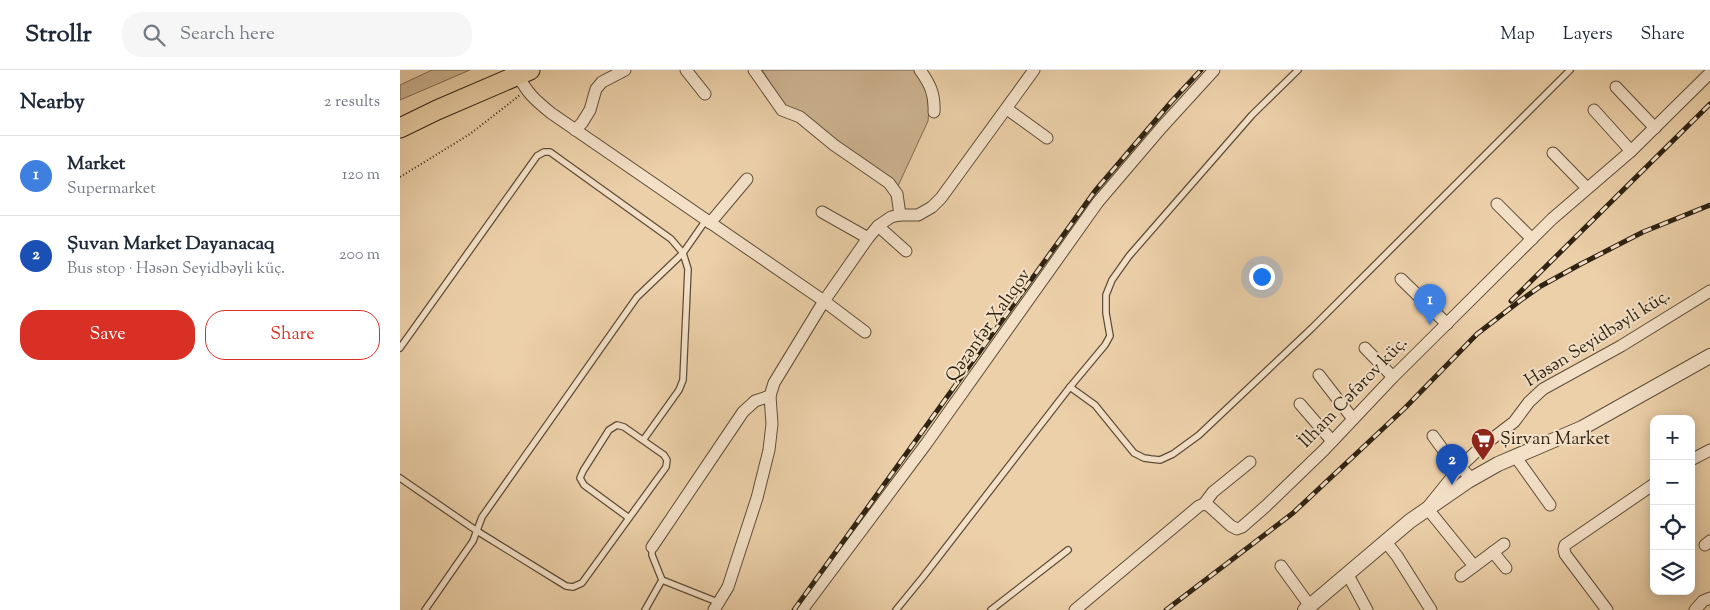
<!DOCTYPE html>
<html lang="en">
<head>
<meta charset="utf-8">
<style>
  :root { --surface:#fff; --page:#f6f6f7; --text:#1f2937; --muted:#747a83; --line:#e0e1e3; --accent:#d93025 }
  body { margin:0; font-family:"Sorts Mill Goudy",serif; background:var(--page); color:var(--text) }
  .controls { position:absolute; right:15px; bottom:15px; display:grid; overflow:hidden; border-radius:10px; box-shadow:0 2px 12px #0003 }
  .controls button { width:45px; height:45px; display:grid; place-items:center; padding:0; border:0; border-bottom:1px solid var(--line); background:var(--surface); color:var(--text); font:25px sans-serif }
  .you { position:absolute; left:861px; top:206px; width:18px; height:18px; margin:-12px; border:4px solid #fff; border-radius:50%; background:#1a73e8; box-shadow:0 0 0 8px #1a73e833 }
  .badge { display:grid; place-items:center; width:32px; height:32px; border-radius:50%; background:var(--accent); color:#fff; font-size:16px; font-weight:700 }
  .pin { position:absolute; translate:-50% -41px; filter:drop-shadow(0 1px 2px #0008) }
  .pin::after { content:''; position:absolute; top:26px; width:18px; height:15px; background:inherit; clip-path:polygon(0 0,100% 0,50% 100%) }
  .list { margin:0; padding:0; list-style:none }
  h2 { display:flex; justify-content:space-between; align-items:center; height:65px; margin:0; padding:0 20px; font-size:21px }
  h2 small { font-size:16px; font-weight:400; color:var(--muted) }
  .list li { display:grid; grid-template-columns:32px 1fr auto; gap:15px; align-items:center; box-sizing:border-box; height:80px; padding:0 20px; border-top:1px solid var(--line) }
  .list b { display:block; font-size:19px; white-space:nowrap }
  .list p { margin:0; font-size:16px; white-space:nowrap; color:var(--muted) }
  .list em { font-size:16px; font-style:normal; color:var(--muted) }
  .actions { display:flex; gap:10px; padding:15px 20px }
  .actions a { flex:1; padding:11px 0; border:1px solid var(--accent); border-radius:20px; text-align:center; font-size:18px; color:var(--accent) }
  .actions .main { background:var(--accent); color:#fff }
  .icon { flex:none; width:28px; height:28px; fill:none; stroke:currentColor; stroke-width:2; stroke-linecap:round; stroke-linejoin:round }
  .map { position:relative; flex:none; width:1310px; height:540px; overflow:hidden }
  header { display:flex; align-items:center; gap:30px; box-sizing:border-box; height:70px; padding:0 25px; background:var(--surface); border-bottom:1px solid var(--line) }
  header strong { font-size:24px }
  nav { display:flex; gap:28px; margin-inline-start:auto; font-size:18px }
  .search { width:350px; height:45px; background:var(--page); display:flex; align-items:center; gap:12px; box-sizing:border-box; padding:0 18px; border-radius:20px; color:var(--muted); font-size:19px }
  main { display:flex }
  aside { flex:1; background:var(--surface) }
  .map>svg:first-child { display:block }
</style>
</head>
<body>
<header>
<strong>Strollr</strong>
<div class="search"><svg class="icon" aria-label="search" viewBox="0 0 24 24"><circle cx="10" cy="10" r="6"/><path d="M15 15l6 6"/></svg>Search here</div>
<nav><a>Map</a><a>Layers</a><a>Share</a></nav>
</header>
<main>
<aside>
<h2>Nearby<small>2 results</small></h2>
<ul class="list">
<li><span class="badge" style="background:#3f7fe0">1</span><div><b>Market</b><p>Supermarket</p></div><em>120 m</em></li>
<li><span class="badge" style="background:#1a4fb4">2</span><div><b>Şuvan Market Dayanacaq</b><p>Bus stop · Həsən Seyidbəyli küç.</p></div><em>200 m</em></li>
</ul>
<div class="actions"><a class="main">Save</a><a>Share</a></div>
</aside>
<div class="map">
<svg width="1310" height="540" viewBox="0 0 1310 540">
  <rect width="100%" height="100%" fill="#ecd0a9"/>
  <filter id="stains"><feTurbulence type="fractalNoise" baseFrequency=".004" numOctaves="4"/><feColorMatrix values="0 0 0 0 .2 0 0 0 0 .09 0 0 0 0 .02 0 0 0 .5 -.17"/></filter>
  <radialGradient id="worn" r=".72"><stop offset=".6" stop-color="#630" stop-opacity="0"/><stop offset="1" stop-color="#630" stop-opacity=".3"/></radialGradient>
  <g fill="#ccb390" stroke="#7e6b52">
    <polygon points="32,0 70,0 0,30 0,15"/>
    <polygon points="362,0 516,0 530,25 528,51 498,116 386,38"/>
  </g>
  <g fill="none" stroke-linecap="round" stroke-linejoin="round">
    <defs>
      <g id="service">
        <polyline points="0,278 137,86 144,82 150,82 271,169 283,183 237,227 82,447 73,471 25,540"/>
        <polyline points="670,317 695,335 734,383 744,388 751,389 760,390 773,384 799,365 912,258 1170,0"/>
        <polyline points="244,369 279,320 283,310 288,199 283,183 306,150"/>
        <polyline points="0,408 77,461 166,516 173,517 182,513 266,397 267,390 264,385 224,357 217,355 209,360 183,401 180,408 184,415 229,448"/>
        <polyline points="262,510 320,533"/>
        <polyline points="245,540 262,510 252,485 252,477"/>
        <polyline points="496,540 523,507 670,317 705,275 710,266 706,243 706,225 712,210 729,186 852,45 898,0"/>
        <polyline points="591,540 668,480"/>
      </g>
      <g id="minor">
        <polyline points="286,0 305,24"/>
        <polyline points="354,0 382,40 400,47 434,75 489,113 497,124 500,145"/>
        <path d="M520 0C530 14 535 24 534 42"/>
        <path d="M118 5C127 23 135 30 151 43L424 231 465 262"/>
        <polyline points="1216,17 1255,58"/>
        <polyline points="607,39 647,68"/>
        <polyline points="1194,40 1231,81"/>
        <polyline points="175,60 182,53 190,40 196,19 202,12 225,0"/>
        <polyline points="1153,83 1187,118"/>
        <polyline points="1097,134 1132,169"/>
        <polyline points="422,142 468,168"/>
        <polyline points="310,153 347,109"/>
        <polyline points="478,156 506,181"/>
        <polyline points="1001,209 1047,254"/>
        <polyline points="965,278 993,307"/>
        <polyline points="919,305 953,349"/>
        <polyline points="900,334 932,371"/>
        <polyline points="1033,366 1044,381 1072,409"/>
        <polyline points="1115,386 1150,435"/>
        <polyline points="1291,390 1310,380"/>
        <polyline points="804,434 813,422 850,392"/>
        <polyline points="986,472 997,486 1031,540"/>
        <polyline points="1305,475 1310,471"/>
        <polyline points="252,477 343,342 355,331 370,326"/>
        <polyline points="1093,482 1106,498"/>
        <polyline points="881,496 910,536"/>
        <polyline points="1074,496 1027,438 1060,397 1080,378 1114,352 1129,332 1143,319 1221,276 1310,221"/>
        <polyline points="948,505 967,540"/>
        <polyline points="1061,506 1104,474"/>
        <polyline points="314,540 328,517 357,428 369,380 372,354 370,326 374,313 424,231 468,168 478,156 491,147 500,145 518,145 532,137 541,128 634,0"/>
        <polyline points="402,540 526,374 698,132 762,57 814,0"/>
        <polyline points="675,540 799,436 804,434 809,436 831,456 837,459 842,457 866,436 924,380 993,307 1152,149 1231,81 1310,3"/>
        <polyline points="1207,540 1165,484 1164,479 1165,475 1254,414"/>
        <polyline points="1295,540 1303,531 1310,528"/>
      </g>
      <polyline id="tertiary" points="905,540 1010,451 1068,411 1098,394 1182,358 1310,286"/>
      <polyline id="trunk" points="0,58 37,40 130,0"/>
    </defs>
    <use href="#service" stroke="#5e4e38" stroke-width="8"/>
    <use href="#minor" stroke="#5e4e38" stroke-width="13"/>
    <use href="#tertiary" stroke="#5e4e38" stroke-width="16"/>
    <use href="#trunk" stroke="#2f2313" stroke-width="21"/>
    <polyline stroke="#2f2313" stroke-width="2" stroke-dasharray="1 2.5" stroke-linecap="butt" points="0,107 70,64 120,25"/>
    <use href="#service" stroke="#f3e0c7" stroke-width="5.5"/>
    <use href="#minor" stroke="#f3e0c7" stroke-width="11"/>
    <use href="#tertiary" stroke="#f3e0c7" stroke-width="14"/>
    <use href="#trunk" stroke="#ecd0a9" stroke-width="19"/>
    <defs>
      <g id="rail">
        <polyline points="1111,231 1310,34"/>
        <polyline points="394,540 695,121 772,31 801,0"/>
        <polyline points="766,540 893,443 1005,338 1077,264 1121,230 1141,216 1179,195 1243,162 1310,135"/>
      </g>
    </defs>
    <use href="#rail" stroke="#2f2313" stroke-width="5"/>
    <use href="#rail" stroke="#f3e0c7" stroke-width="3" stroke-dasharray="9" stroke-linecap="butt"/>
  </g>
  <defs>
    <symbol id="supermarket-pin" viewBox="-11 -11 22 30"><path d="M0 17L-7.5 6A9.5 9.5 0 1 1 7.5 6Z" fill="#8f2418" stroke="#f3e0c7"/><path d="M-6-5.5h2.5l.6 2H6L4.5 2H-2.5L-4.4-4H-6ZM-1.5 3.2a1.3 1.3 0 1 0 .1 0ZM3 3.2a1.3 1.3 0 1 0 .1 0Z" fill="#fff"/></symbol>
  </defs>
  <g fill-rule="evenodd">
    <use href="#supermarket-pin" x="1069" y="356" width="28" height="38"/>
  </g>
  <g text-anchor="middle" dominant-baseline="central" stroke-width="4" stroke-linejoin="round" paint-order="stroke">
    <g font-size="18" fill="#2f2313" stroke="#f3e0c7">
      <text transform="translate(589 256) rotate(-55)">Qəzənfər Xalıqov</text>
      <text transform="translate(1198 269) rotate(-32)">Həsən Seyidbəyli küç.</text>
      <text transform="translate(954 323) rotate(-46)">İlham Cəfərov küç.</text>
    </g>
    <g font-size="18" fill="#2f2313" stroke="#f3e0c7" text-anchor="start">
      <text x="1100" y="370">Şirvan Market</text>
    </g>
  </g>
  <rect width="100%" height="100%" filter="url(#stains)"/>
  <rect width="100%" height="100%" fill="url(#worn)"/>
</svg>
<div class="controls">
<button>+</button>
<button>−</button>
<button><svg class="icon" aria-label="locate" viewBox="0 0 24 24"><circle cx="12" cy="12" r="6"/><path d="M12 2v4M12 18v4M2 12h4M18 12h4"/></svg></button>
<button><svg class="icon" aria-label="layers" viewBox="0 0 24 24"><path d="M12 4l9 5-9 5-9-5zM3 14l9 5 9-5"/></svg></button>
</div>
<div class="you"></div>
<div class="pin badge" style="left:1030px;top:255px;background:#3f7fe0">1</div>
<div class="pin badge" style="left:1052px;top:415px;background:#1a4fb4">2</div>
</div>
</main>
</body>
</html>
